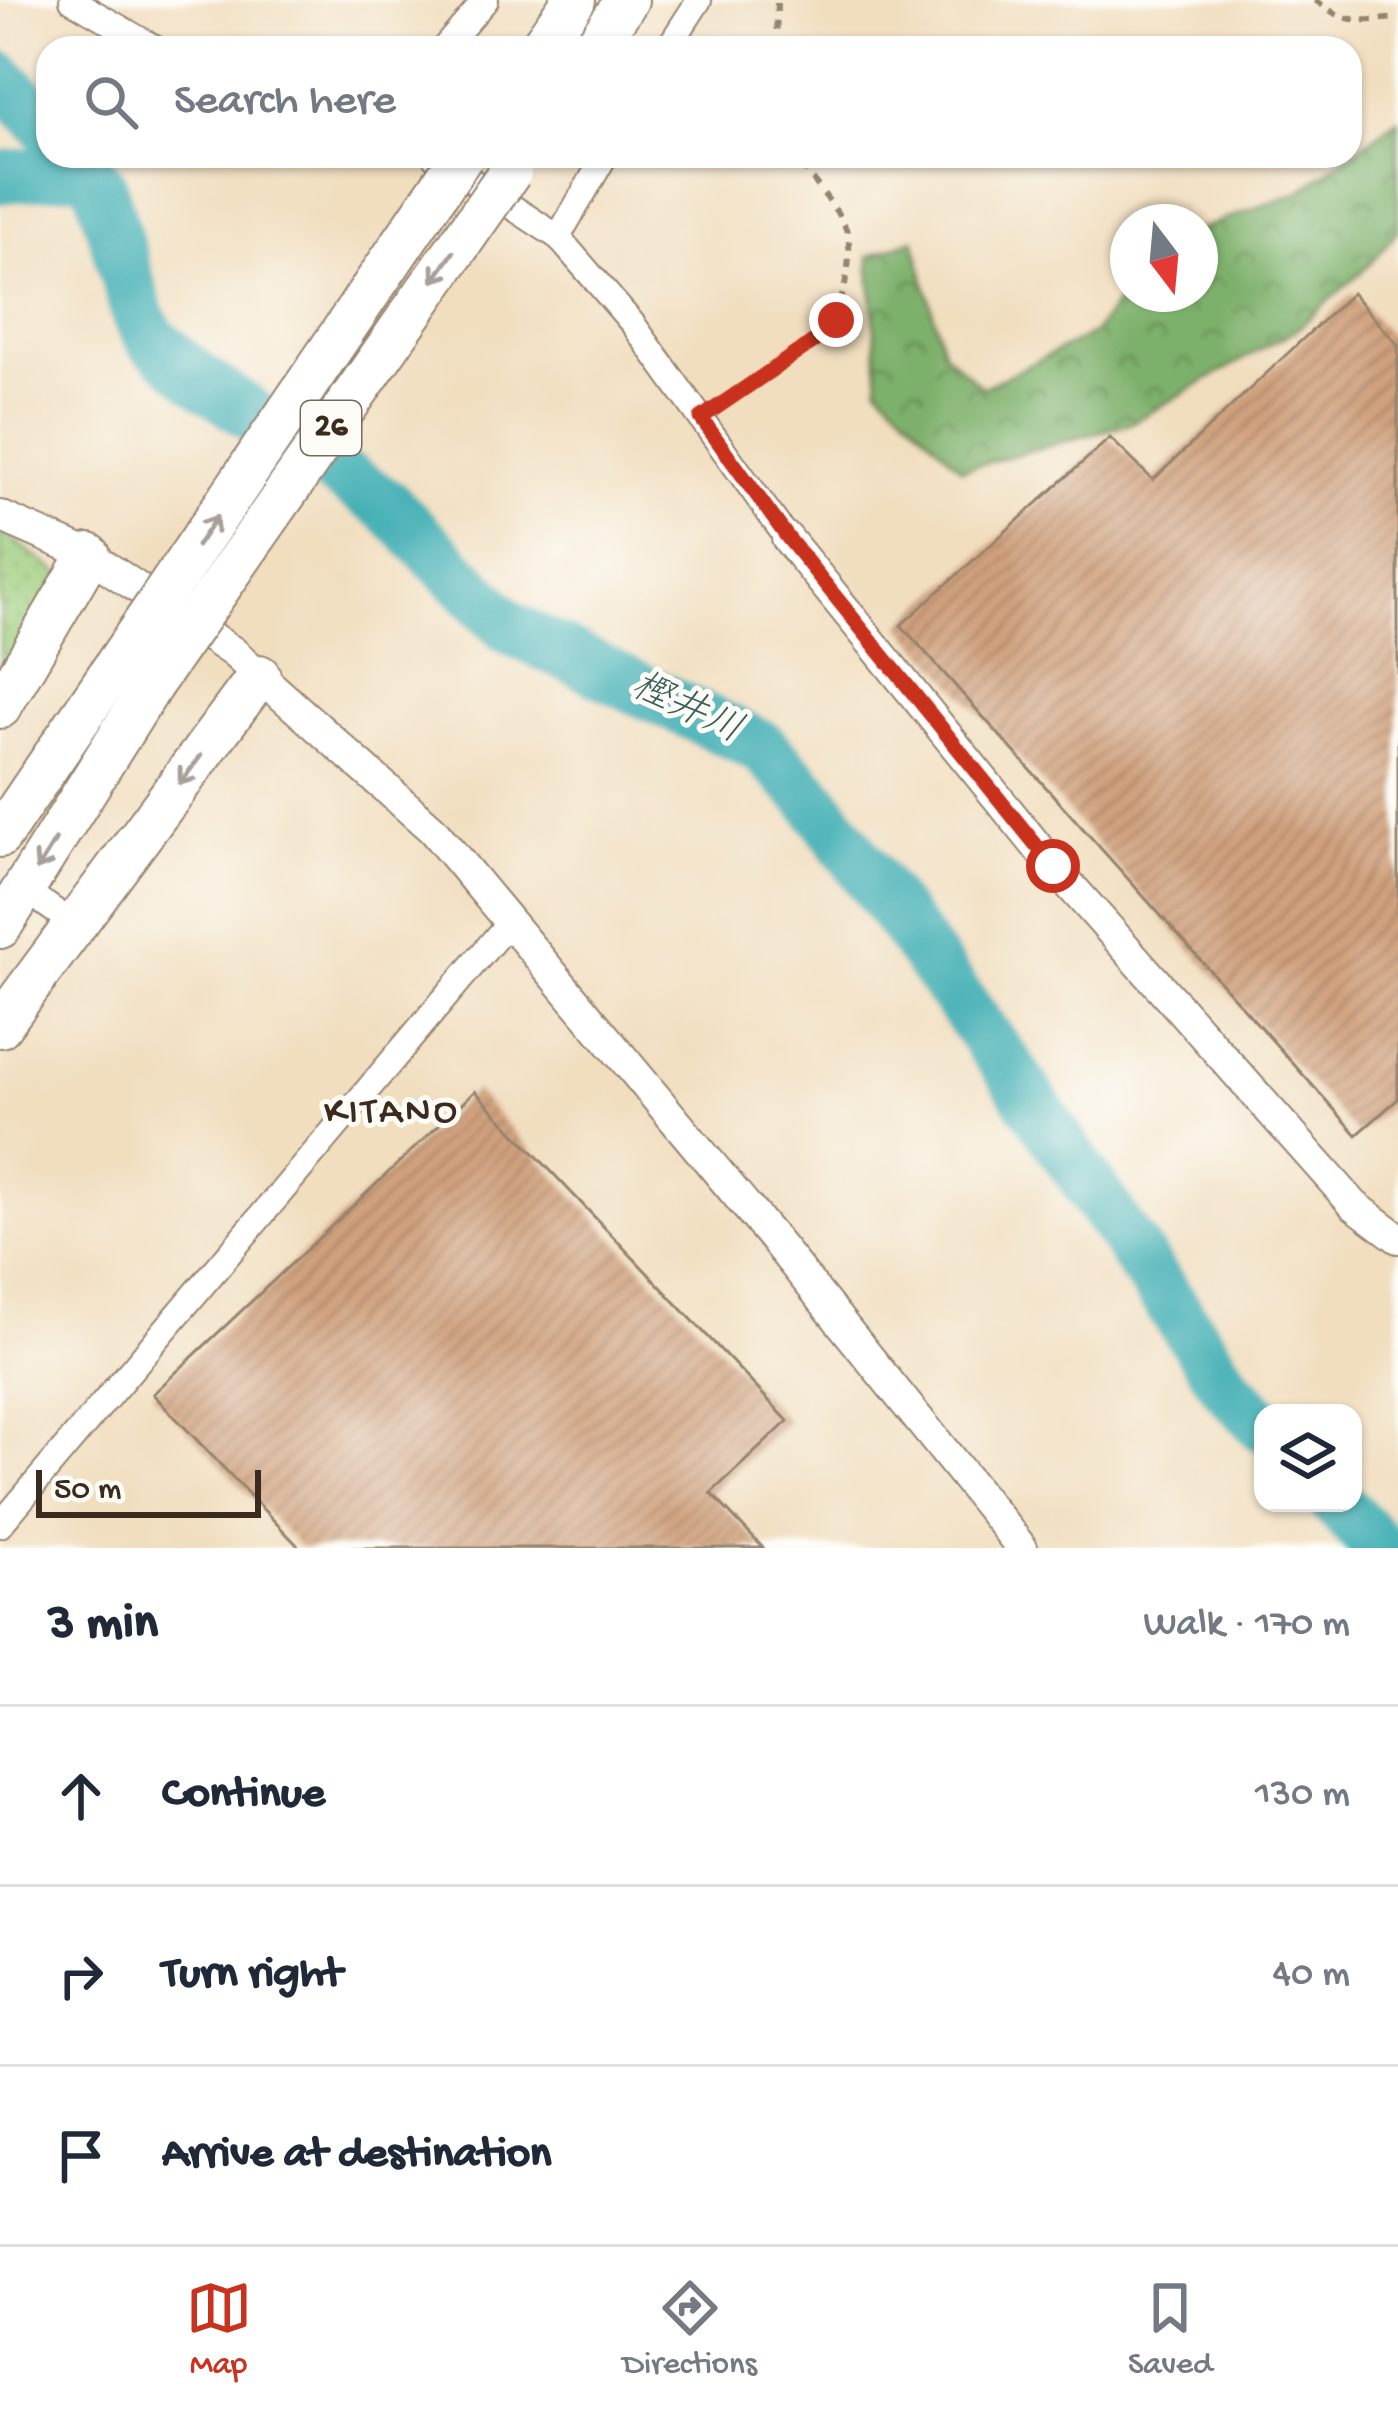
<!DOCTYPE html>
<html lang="en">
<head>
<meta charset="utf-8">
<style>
  :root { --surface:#fff; --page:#f2f2f3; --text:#1f2937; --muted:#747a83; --line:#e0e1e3; --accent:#c8321e }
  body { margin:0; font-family:"Gochi Hand","Klee One",sans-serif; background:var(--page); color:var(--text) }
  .controls { position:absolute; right:36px; bottom:36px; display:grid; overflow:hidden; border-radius:24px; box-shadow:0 3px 9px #0004 }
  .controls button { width:108px; height:108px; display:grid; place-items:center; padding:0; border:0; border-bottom:3px solid var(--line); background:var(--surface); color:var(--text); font:60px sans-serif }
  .compass { position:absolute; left:1110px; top:204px; width:108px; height:108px; border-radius:50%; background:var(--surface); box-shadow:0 3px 9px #0004; rotate:164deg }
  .scale { position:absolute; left:36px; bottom:30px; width:225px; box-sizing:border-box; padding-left:12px; border:6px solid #3b2a1e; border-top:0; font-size:33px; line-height:42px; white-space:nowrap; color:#3b2a1e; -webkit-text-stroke:9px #fdfcf7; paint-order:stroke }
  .stop { position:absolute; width:36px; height:36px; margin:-27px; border:9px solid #c8321e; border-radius:50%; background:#fff }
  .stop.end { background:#c8321e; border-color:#fff; box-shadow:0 3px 12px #0008 }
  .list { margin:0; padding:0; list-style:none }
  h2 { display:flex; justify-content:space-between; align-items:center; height:156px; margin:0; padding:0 48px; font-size:51px }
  h2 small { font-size:39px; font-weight:400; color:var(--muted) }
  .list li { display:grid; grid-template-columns:78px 1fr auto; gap:36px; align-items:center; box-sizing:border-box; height:180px; padding:0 48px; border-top:3px solid var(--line) }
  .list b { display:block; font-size:45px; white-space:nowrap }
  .list em { font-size:39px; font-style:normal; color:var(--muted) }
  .icon { flex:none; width:66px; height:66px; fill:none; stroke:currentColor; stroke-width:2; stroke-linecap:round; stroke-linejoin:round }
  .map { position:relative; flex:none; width:1398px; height:1548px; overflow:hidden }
  .search { position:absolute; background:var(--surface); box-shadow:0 3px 9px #0004; left:36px; right:36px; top:36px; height:132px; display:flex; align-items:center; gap:30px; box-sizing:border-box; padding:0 42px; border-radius:36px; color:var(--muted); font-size:45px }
  .sheet { height:696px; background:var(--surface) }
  nav { display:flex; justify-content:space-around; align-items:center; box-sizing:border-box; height:168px; border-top:3px solid var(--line); background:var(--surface); font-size:33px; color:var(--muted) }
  nav a { display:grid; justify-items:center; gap:6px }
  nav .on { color:var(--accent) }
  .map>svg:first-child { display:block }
</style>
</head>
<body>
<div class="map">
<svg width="1398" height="1548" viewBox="0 0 1398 1548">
  <defs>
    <pattern id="forest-crowns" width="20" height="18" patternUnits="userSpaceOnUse" patternTransform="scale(3)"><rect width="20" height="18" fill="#7db06b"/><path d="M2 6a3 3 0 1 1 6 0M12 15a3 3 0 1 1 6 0" fill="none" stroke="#688f57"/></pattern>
    <pattern id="park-dots" width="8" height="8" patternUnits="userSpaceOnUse" patternTransform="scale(3)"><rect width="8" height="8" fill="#9ccc7b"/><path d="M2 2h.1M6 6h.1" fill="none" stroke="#87af6a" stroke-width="1.8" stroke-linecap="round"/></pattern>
    <pattern id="building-hatch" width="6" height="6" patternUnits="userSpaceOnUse" patternTransform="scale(3)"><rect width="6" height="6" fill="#d1a27e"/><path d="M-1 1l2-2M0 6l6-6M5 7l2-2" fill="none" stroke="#ab8467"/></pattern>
  </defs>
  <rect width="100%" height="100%" fill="#fdfcf7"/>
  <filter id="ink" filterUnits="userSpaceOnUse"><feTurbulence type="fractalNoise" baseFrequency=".00833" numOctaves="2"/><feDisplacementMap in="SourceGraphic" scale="24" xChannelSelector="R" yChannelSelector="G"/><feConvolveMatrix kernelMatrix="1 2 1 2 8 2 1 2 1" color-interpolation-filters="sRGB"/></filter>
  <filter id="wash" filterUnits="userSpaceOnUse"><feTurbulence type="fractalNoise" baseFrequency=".004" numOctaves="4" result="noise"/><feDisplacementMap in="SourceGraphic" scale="48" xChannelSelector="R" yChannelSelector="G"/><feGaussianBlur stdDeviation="2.7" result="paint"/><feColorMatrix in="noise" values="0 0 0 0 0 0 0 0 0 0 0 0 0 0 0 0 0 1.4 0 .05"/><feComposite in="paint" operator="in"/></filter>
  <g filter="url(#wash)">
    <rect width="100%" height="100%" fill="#f1debf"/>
    <polygon fill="url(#forest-crowns)" stroke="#5c6d44" stroke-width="3" points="1398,119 1398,230 1370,264 1297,329 1129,424 962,469 879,387 869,256 914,239 943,351 982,388 1094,333 1128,287 1128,294 1200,294 1200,229 1299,192"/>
    <polygon fill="url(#park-dots)" stroke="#6c7b4c" stroke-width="3" points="0,530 63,576 0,682"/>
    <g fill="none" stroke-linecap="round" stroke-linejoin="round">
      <g stroke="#39abb1" stroke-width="54">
        <polyline points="0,78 48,127"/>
        <polyline points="77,156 101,188 138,316 152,340 200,380 389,507 508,627 762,747 815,802 1011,1071 1229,1389 1263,1425"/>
        <polyline points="0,177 88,168"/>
        <polyline points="1337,1503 1380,1548"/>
      </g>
    </g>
    <g id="blocks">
      <g fill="url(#building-hatch)">
        <polygon points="1352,293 1398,345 1398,1099 1357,1135 901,625 1110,438 1153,480"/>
        <polygon points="475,1091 788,1421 711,1493 763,1548 300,1548 153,1394"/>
      </g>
    </g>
  </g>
  <g filter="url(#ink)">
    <use href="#blocks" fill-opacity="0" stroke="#96846e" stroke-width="3"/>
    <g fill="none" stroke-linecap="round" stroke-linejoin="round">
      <defs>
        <g id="minor">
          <polyline points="72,0 155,48"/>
          <polyline points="444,48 486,0"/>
          <polyline points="668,48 699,0"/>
          <polyline points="434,156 558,237 633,324 787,538"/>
          <polyline points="558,237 605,156"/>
          <polyline points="45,904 75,925"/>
          <polyline points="0,1525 510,921"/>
        </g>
        <g id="tertiary">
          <polyline points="0,516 89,555 233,652 432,829 772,1237 1022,1548"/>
          <polyline points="787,538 1053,866 1354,1205 1398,1238"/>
        </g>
        <g id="trunk">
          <polyline points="540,48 574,0"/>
          <polyline points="594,48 627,0"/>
          <polyline points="0,707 89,555"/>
          <polyline points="0,836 118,662"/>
          <polyline points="0,927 152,684"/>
          <polyline points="0,1026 259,676"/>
        </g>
      </defs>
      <use href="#minor" stroke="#96846e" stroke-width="28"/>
      <use href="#tertiary" stroke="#96846e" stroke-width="34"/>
      <use href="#trunk" stroke="#96846e" stroke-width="46"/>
      <g stroke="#96846e" stroke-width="6" stroke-dasharray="9 9" stroke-linecap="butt">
        <path d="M1315 0C1347 25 1360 21 1398 18"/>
        <polyline points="776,48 777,0"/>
        <path d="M720 406 826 333C841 313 856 253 846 229 839 210 809 177 796 156"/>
      </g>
      <use href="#minor" stroke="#fff" stroke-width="24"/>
      <use href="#tertiary" stroke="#fff" stroke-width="30"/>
      <use href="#trunk" stroke="#fff" stroke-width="42"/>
      <defs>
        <g id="trunk-bridge">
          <polyline points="118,662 462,156"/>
          <polyline points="152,684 510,172"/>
        </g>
      </defs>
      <use href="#trunk-bridge" stroke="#96846e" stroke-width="46" stroke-linecap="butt"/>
      <use href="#trunk-bridge" stroke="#fff" stroke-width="42"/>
    </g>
    <defs><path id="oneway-shaft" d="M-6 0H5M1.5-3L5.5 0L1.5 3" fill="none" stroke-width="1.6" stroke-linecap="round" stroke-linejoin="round" transform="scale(3)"/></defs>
    <g stroke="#a79f9a">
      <use href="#oneway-shaft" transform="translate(443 267) rotate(125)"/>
      <use href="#oneway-shaft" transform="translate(207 531) rotate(-56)"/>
      <use href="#oneway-shaft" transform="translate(190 770) rotate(127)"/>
      <use href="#oneway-shaft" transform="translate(46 855) rotate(122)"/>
    </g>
  </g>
  <g fill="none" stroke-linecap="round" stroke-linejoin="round" filter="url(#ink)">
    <polyline stroke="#c8321e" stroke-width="15" points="836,320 826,333 701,418 788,538 1053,866"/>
  </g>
  <g text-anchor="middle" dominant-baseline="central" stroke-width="10" stroke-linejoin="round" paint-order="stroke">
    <rect fill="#fdfcf7" stroke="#75695f" stroke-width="3" x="301" y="401" width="60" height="54" rx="9"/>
    <g font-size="33" font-weight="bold" fill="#3b2a1e">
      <text x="331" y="428">26</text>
    </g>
    <g font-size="39" font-style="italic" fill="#3a5e59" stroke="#fdfcf7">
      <text transform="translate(686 711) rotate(25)">樫井川</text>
    </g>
    <g font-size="39" letter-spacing="3" fill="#3b2a1e" stroke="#fdfcf7">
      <text x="392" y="1114">KITANO</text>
    </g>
  </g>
</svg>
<div class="controls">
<button><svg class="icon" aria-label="layers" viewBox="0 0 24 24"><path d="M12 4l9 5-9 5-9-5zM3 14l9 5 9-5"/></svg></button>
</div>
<svg class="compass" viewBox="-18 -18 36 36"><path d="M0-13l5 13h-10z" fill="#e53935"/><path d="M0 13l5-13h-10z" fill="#747a83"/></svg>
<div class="scale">50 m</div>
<div class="stop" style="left:1053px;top:866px"></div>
<div class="stop end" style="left:836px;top:320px"></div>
<div class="search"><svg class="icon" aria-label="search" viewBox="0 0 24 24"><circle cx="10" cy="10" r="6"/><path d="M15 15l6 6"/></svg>Search here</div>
</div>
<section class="sheet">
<h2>3 min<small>Walk · 170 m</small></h2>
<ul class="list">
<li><svg class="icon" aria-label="ahead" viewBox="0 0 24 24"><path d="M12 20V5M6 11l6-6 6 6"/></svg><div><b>Continue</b></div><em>130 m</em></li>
<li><svg class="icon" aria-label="right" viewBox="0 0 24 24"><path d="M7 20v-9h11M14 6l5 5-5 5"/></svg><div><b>Turn right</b></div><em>40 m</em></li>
<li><svg class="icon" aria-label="arrive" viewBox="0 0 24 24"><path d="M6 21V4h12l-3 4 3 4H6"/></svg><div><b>Arrive at destination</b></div></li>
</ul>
</section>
<nav>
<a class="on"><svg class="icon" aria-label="map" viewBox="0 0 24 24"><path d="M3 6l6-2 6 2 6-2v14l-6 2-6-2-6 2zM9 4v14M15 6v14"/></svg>Map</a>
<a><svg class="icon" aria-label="directions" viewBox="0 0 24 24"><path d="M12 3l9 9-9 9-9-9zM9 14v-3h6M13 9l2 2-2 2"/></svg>Directions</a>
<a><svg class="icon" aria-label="saved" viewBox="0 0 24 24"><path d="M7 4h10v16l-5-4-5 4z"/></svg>Saved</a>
</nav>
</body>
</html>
